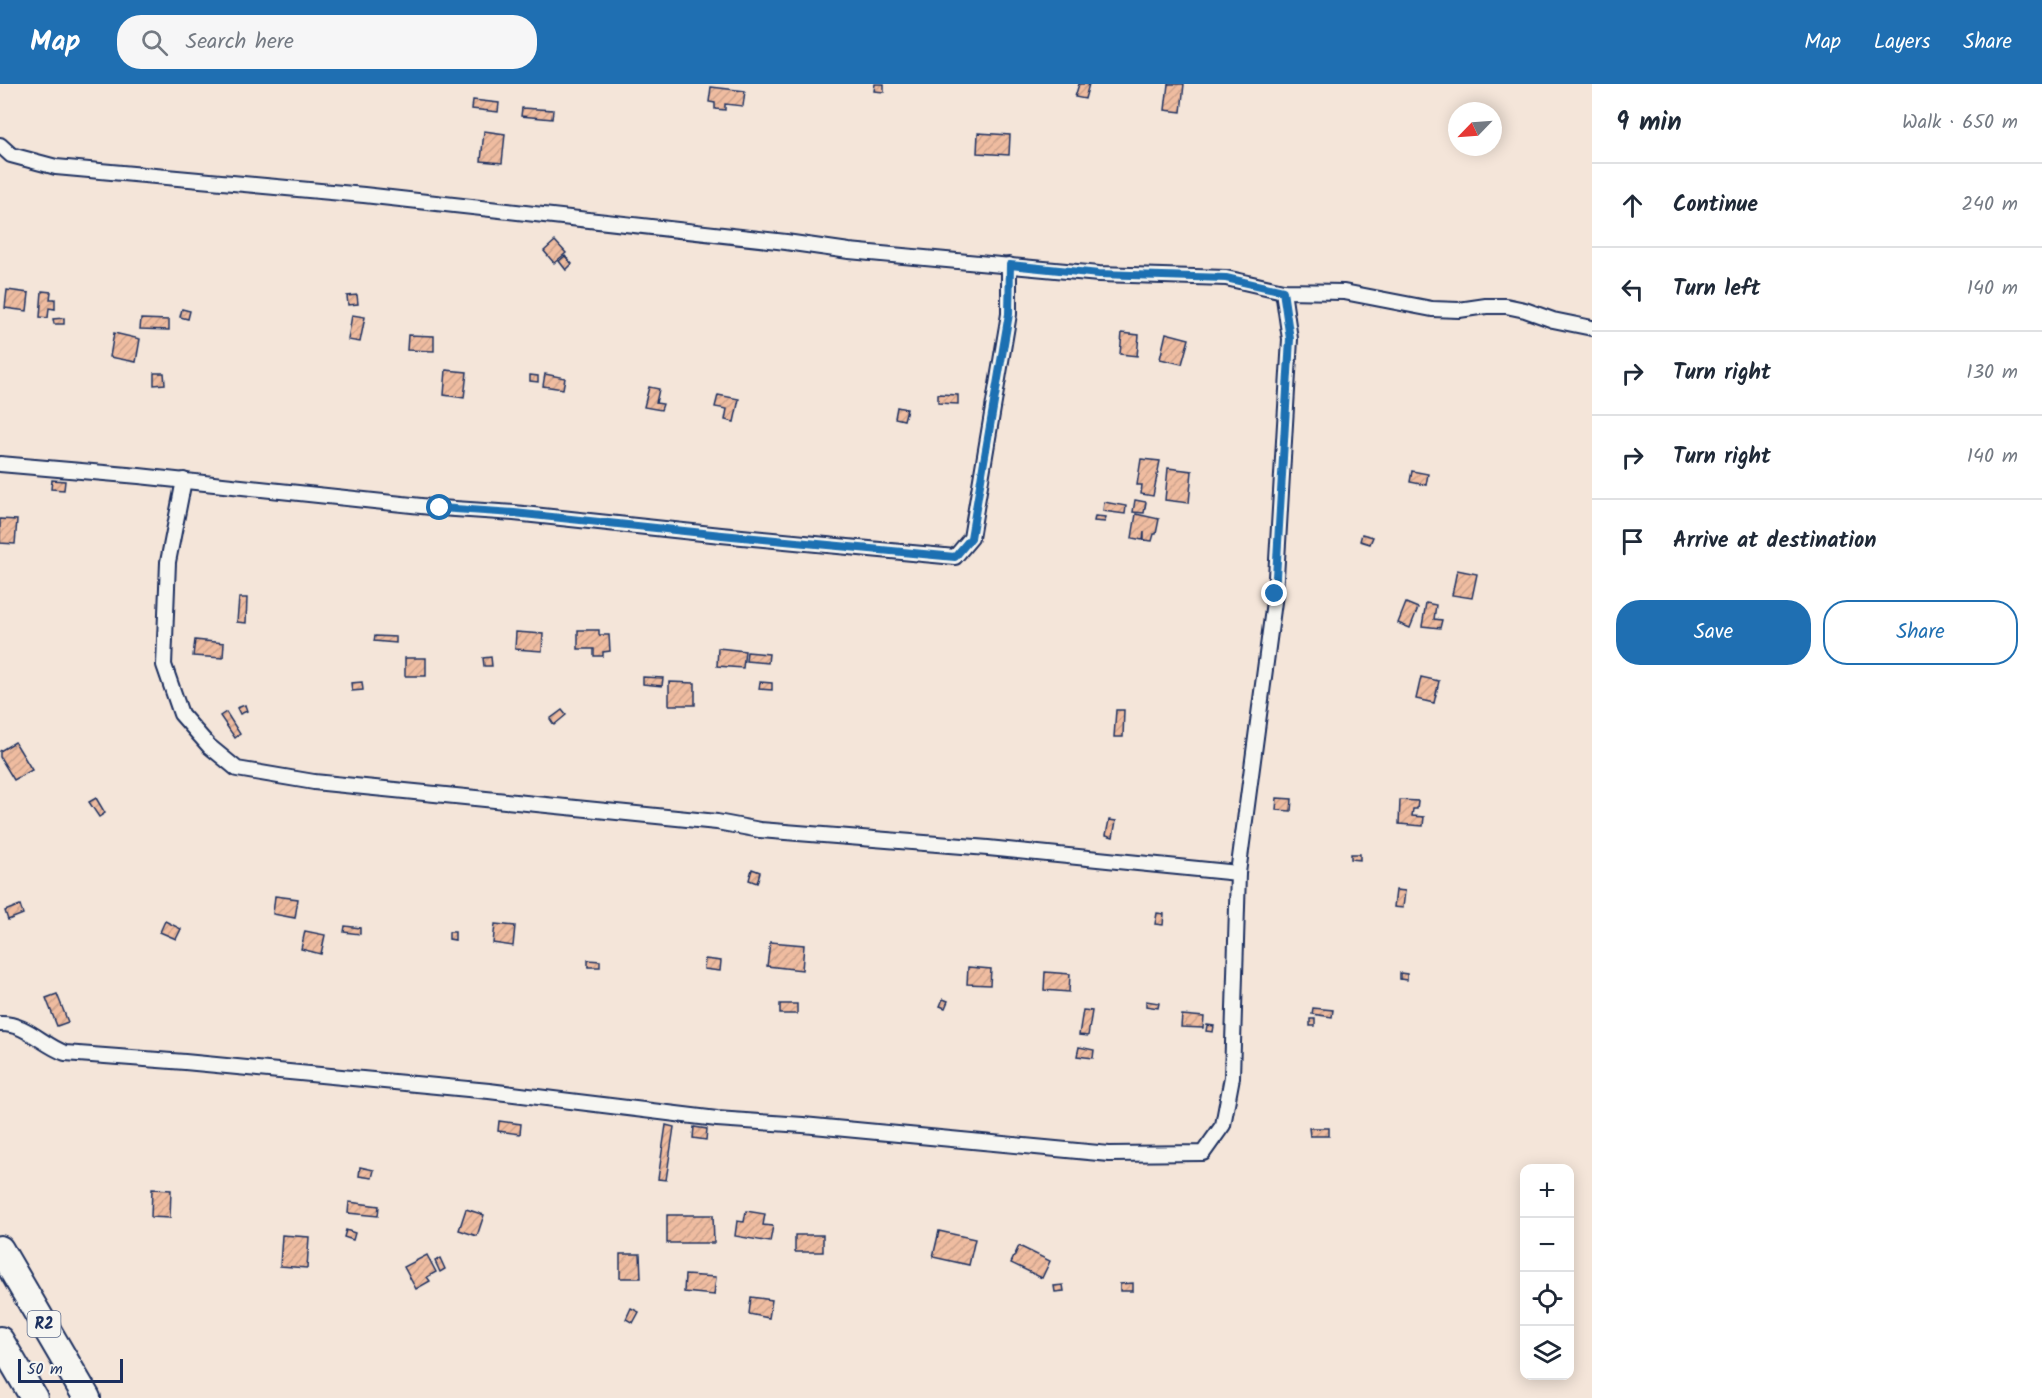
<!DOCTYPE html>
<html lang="en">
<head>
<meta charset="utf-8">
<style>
  :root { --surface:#fff; --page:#f6f6f7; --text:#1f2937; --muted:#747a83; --line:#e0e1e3; --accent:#1f6fb2 }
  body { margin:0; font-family:Kalam,sans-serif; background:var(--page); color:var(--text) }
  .controls { position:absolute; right:18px; bottom:18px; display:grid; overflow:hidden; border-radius:12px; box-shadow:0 3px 15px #0003 }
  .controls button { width:54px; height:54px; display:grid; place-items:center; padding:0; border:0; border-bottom:2px solid var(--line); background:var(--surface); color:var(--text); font:30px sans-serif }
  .compass { position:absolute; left:1448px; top:18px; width:54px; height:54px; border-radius:50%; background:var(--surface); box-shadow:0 3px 15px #0003; rotate:245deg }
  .scale { position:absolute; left:18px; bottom:15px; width:105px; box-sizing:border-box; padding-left:6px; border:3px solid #1b2f5e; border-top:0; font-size:16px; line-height:21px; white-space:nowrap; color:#1b2f5e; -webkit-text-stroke:4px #f6f6f2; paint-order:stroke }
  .stop { position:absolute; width:18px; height:18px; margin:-14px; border:4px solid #1f6fb2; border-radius:50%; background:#fff }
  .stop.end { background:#1f6fb2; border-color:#fff; box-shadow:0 2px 6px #0008 }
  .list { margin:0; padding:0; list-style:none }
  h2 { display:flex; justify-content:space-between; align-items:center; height:78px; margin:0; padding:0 24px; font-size:26px }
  h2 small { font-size:20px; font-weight:400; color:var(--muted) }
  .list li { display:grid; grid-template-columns:39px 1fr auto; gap:18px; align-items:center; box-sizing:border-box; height:84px; padding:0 24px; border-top:2px solid var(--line) }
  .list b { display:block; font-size:22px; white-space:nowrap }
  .list em { font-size:20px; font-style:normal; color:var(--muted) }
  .actions { display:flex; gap:12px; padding:18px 24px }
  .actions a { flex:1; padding:14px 0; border:2px solid var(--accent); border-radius:24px; text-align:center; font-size:21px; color:var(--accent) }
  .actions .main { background:var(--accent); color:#fff }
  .icon { flex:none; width:33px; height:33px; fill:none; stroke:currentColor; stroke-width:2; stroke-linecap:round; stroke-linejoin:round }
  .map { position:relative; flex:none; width:1592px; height:1314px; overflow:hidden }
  header { display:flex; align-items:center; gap:36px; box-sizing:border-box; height:84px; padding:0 30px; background:var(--accent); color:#fff }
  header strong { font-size:28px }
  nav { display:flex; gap:33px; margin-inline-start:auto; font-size:21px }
  .search { width:420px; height:54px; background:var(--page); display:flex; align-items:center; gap:15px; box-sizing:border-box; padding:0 21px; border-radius:24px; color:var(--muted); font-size:22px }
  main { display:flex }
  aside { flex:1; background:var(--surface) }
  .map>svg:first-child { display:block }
</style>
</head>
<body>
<header>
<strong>Map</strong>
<div class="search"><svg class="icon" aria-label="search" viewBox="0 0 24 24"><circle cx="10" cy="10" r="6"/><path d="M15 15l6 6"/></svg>Search here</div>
<nav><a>Map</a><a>Layers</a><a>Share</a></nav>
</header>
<main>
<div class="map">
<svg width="1592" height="1314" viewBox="0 0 1592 1314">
  <defs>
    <pattern id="building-hatch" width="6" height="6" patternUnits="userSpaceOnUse" patternTransform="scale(1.5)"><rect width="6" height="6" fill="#efbca0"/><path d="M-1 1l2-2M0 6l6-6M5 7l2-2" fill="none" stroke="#cca28c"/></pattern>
  </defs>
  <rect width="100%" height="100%" fill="#f4e5d9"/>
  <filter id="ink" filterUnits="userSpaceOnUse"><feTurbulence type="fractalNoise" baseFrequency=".0167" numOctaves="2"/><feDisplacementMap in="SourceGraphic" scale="12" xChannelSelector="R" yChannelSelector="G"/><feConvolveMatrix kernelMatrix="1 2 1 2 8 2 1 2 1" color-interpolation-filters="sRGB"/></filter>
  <g filter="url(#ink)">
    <g fill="url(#building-hatch)" stroke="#1b2f5e" stroke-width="1.5">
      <polygon points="875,0 884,0 884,8 874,7"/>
      <polygon points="1079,0 1089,0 1085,15 1075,13"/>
      <polygon points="1168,0 1184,0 1181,28 1165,26"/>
      <polygon points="711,3 745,7 743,22 725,20 725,26 715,25 715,19 709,18"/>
      <polygon points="473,16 499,19 498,28 472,25"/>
      <polygon points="522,24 553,26 552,35 521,32"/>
      <polygon points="484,47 505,50 502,79 481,77"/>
      <polygon points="978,49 1010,51 1009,71 977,69"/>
      <polygon points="555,157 566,169 554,179 544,167"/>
      <polygon points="565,172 572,180 566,186 559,177"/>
      <polygon points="7,206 29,209 27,227 5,224"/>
      <polygon points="42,207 51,208 50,215 55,215 55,225 49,224 48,234 40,233"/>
      <polygon points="357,211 358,220 348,221 347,212"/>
      <polygon points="182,225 190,227 188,235 180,233"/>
      <polygon points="352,231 365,233 360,258 348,256"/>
      <polygon points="64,234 64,240 54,240 53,235"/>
      <polygon points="141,235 169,236 169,246 140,245"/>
      <polygon points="114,249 140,255 136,278 110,273"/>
      <polygon points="1122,249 1139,251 1137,272 1120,270"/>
      <polygon points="1166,249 1189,255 1182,280 1160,275"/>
      <polygon points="408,251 434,252 434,267 407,266"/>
      <polygon points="446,286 467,288 464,314 444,311"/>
      <polygon points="154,289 164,289 165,300 154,301"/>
      <polygon points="545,290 565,294 563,305 543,302"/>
      <polygon points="530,291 538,292 538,298 530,297"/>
      <polygon points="649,303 659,305 656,319 663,320 661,326 644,323"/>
      <polygon points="938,310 958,311 958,320 938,319"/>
      <polygon points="718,311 739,315 734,338 725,336 727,325 715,323"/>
      <polygon points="897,323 907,325 904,336 895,334"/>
      <polygon points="1141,375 1160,377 1153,412 1141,410 1142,401 1137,401"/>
      <polygon points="1168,384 1192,387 1189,419 1165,416"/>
      <polygon points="1412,387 1428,390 1426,401 1410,398"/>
      <polygon points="52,396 65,397 64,406 51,405"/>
      <polygon points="1135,416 1146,418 1144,429 1133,428"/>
      <polygon points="1104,418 1126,422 1125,430 1103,427"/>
      <polygon points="1136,430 1159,435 1156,450 1154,450 1152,457 1144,456 1144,448 1143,456 1132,454"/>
      <polygon points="1095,432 1106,433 1105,438 1094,437"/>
      <polygon points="0,435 17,436 15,460 0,459"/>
      <polygon points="1362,450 1373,453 1370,460 1360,457"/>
      <polygon points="1457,486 1477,490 1472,514 1452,511"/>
      <polygon points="239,514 247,514 246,539 237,538"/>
      <polygon points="1406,519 1418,524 1410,544 1398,539"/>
      <polygon points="1426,519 1436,521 1434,535 1442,536 1440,544 1422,542"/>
      <polygon points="578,546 599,546 599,551 609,551 610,567 603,568 603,572 594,572 594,565 578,565"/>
      <polygon points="516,548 543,550 542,567 515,565"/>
      <polygon points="375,552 396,553 396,559 374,557"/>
      <polygon points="195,556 224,559 223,574 193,572"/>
      <polygon points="718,564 745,567 743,584 717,582"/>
      <polygon points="747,568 769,570 768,579 746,577"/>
      <polygon points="491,573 492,582 484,582 483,574"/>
      <rect x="405" y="574" width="21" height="18"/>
      <polygon points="643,593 663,594 662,602 643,600"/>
      <polygon points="1421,593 1439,597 1434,619 1416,615"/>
      <polygon points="362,598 363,606 352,607 351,599"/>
      <polygon points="669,598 695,599 695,621 669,621"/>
      <polygon points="760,598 772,599 772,606 759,605"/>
      <polygon points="245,621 247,627 240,630 237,624"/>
      <polygon points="562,626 566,631 554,641 550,635"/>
      <polygon points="1116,626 1124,626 1123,653 1114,653"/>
      <polygon points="226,628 240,650 235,654 220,632"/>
      <polygon points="15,658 32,686 14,696 0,673 0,667"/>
      <polygon points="96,714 105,729 99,733 89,718"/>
      <polygon points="1277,714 1292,715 1291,727 1276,726"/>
      <polygon points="1400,716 1418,717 1417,725 1413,725 1412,732 1424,733 1423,742 1399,740"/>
      <polygon points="1109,736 1116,737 1113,753 1106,751"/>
      <polygon points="1351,770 1360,770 1360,776 1351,775"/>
      <polygon points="752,785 760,788 757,799 749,796"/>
      <polygon points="1396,806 1405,807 1403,824 1394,823"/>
      <polygon points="275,812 298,815 295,834 273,830"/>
      <polygon points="20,821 23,830 8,836 5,827"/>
      <polygon points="1157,829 1164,830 1163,841 1155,840"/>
      <polygon points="165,837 181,845 176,855 160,848"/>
      <polygon points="495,840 515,842 513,862 493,859"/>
      <polygon points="345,842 360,844 360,850 344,848"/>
      <polygon points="305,847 325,851 321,870 301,865"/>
      <polygon points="449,848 455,848 455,856 449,855"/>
      <polygon points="770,858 804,861 802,886 767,882"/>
      <polygon points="705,875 721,877 720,887 704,885"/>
      <polygon points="588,876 600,877 600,883 588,883"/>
      <polygon points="968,883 991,885 990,901 967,900"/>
      <polygon points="1045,888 1070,890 1069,908 1044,906"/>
      <polygon points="1400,889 1407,890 1407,896 1400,895"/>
      <polygon points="57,910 68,938 57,942 46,914"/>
      <polygon points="943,915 948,917 945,924 940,922"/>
      <polygon points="1146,917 1159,919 1158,924 1146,922"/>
      <rect x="780" y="920" width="17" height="10"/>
      <polygon points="1313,924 1333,926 1332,933 1312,930"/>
      <polygon points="1083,926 1092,927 1088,952 1079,951"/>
      <polygon points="1182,931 1204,933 1203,944 1181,943"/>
      <rect x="1310" y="935" width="5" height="7"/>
      <polygon points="1207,941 1214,942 1213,948 1206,947"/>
      <polygon points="1079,963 1094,966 1093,974 1077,972"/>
      <polygon points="499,1037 521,1040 520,1050 498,1047"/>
      <polygon points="666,1041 674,1043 666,1096 658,1095"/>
      <polygon points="694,1043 707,1045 706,1056 693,1054"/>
      <polygon points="1309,1044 1329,1044 1329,1052 1310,1052"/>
      <polygon points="360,1083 374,1086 372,1094 359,1092"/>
      <polygon points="152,1105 171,1106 170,1134 151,1133"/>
      <polygon points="349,1118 379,1122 378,1132 348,1129"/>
      <polygon points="466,1125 484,1131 477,1152 459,1146"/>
      <polygon points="746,1127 765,1130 763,1141 773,1142 770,1158 735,1152 737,1137 744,1138"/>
      <polygon points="667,1131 713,1131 714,1159 667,1159"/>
      <polygon points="346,1146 355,1149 353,1156 344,1153"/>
      <polygon points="939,1147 975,1155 969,1181 933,1173"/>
      <polygon points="282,1151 309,1153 307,1184 280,1182"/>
      <rect x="795" y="1151" width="28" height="17"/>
      <polygon points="1019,1162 1050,1177 1042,1194 1011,1179"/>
      <polygon points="620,1170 640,1170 641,1194 620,1194"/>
      <polygon points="427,1171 436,1188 427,1193 430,1197 416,1205 404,1183"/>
      <polygon points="440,1174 445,1185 440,1188 435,1177"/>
      <polygon points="685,1191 716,1193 714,1211 684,1208"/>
      <polygon points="1133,1199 1133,1207 1120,1207 1120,1200"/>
      <polygon points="1063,1201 1064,1207 1055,1208 1054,1202"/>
      <polygon points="751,1213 772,1216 769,1234 749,1230"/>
      <polygon points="631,1224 639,1228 633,1239 626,1235"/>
    </g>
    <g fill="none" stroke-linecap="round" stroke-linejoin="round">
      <defs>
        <g id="street">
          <polyline points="0,61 11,71 56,83 364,111 786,158 849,167 1099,190 1226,194 1283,207 1344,208 1432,225 1459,226 1486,222 1506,222 1525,226 1553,236 1592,244"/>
          <polyline points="0,380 139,392 440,424 514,429 721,451 955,473 971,454 1009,230 1009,181"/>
          <polyline points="184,396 168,478 164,581 181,630 209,662 237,685 314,698 717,738 760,746 988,764 1238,789"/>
          <path d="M0 940C26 939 42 961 65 969L185 978 489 1007 717 1035 803 1041 1109 1070 1203 1069 1223 1041 1232 993 1238 789 1275 510 1290 255 1283 207"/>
        </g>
        <g id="highway">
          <polyline points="0,1165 87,1314"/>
          <polyline points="0,1256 34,1314"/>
        </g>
      </defs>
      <use href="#street" stroke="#1b2f5e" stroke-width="18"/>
      <use href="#highway" stroke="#1b2f5e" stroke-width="30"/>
      <use href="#street" stroke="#f6f6f2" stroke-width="14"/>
      <use href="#highway" stroke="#f6f6f2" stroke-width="26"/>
    </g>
  </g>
  <g fill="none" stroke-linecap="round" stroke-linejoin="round" filter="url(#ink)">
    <polyline stroke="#1f6fb2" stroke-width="8" points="440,424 514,429 722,451 955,473 971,454 1009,230 1010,181 1099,190 1226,194 1283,207 1290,255 1275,510"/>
  </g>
  <g text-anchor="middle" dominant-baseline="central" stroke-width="5" stroke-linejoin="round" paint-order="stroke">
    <rect fill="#f6f6f2" stroke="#5d6b8a" stroke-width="1.5" x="27.5" y="1227" width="33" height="26" rx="4.5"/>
    <g font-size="16" font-weight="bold" fill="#1b2f5e">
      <text x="44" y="1240">R2</text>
    </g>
  </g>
</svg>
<div class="controls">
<button>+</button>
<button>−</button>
<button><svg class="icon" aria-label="locate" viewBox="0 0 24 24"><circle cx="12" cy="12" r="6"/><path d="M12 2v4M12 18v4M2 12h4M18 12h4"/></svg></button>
<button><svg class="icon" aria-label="layers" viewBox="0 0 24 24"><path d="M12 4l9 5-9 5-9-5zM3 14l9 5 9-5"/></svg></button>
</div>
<svg class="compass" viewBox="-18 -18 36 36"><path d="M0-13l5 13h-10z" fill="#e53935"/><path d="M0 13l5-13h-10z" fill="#747a83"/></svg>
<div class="scale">50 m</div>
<div class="stop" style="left:440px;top:424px"></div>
<div class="stop end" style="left:1275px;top:510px"></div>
</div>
<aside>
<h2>9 min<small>Walk · 650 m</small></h2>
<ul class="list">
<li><svg class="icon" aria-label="ahead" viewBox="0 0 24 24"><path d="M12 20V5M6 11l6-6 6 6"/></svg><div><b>Continue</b></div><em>240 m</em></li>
<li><svg class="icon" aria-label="left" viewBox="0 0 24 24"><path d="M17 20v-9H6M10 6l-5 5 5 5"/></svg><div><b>Turn left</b></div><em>140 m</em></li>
<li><svg class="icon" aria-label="right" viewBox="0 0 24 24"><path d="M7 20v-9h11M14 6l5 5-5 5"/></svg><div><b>Turn right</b></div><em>130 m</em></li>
<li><svg class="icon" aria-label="right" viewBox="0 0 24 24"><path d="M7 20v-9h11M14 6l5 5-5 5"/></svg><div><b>Turn right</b></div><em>140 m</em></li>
<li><svg class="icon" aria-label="arrive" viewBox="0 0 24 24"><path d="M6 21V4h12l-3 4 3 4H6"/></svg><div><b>Arrive at destination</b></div></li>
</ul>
<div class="actions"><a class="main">Save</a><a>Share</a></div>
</aside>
</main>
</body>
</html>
